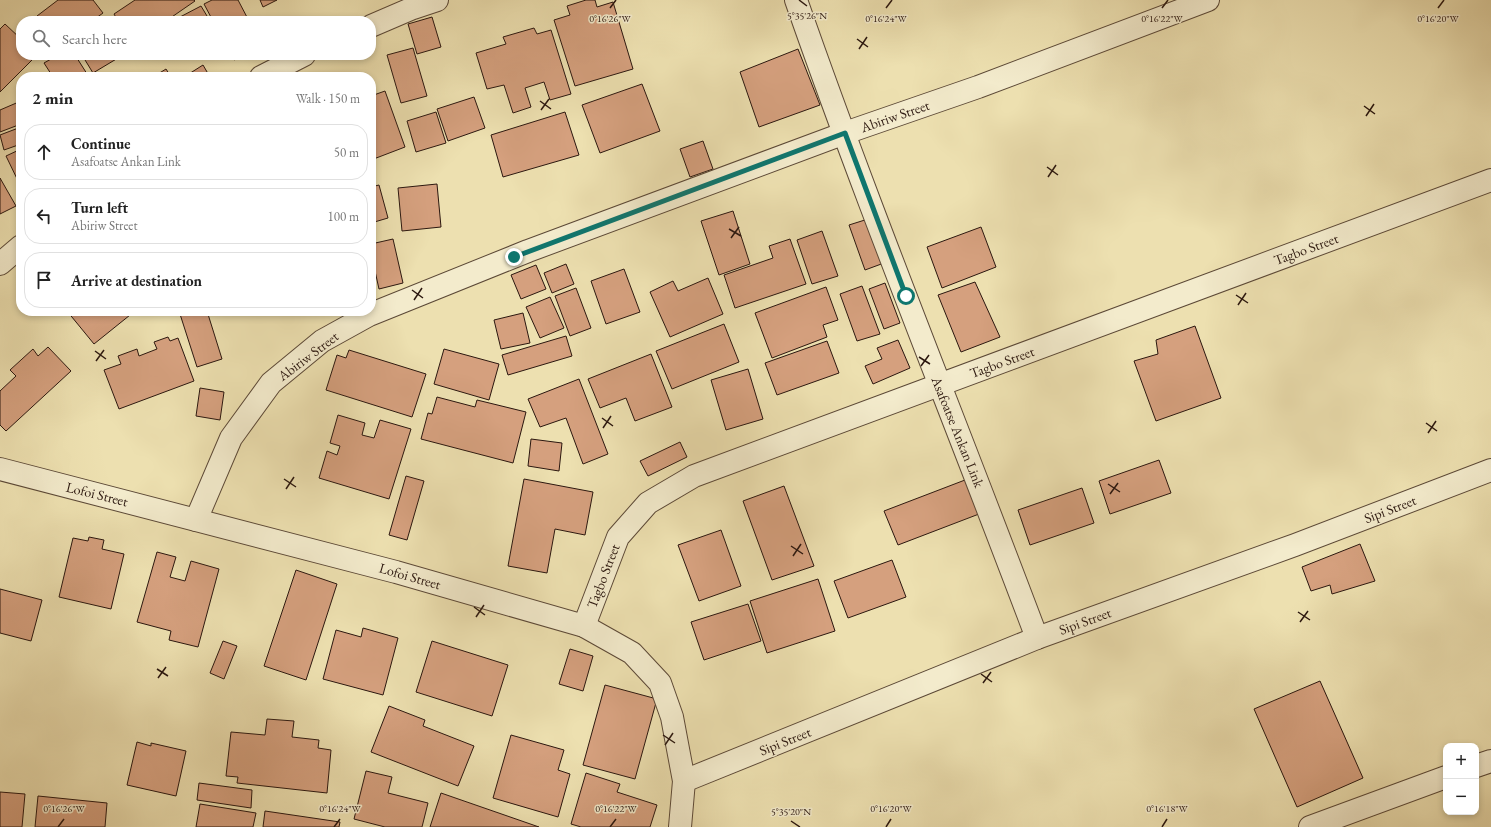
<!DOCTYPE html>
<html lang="en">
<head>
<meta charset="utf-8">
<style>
  :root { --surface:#fff; --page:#f2f2f2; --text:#222; --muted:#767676; --line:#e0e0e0 }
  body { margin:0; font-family:"EB Garamond",serif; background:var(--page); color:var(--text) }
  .controls { position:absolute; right:12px; bottom:12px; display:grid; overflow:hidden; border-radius:8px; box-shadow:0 2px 6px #0003 }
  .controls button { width:36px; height:36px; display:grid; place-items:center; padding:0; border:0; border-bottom:1px solid var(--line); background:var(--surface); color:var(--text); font:20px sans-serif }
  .stop { position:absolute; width:12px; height:12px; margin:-9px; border:3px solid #0f766e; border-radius:50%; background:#fff }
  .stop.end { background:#0f766e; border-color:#fff; box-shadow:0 1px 4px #0008 }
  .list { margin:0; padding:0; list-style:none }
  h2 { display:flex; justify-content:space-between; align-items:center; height:52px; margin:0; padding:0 16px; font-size:17px }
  h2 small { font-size:13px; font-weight:400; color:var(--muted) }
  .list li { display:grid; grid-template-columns:26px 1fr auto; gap:12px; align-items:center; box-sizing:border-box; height:56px; margin:0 8px 8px; padding:0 8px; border:1px solid var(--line); border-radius:16px }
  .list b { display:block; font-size:15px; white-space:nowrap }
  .list p { margin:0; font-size:13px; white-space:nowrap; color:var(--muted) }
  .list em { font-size:13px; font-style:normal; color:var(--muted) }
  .icon { flex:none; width:22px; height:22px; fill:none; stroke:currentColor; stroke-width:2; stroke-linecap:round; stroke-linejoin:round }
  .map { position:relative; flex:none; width:1491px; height:827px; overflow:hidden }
  .search { position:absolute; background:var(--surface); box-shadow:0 2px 6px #0003; left:16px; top:16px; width:360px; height:44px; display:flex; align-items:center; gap:10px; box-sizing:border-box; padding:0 14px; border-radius:16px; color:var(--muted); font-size:15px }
  .panel { position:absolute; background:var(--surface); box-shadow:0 2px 6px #0003; left:16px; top:72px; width:360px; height:244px; border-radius:16px }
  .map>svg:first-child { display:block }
</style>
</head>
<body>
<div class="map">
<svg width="1491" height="827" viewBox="0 0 1491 827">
  <rect width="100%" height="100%" fill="#ede0b0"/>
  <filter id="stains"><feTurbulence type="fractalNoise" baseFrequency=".005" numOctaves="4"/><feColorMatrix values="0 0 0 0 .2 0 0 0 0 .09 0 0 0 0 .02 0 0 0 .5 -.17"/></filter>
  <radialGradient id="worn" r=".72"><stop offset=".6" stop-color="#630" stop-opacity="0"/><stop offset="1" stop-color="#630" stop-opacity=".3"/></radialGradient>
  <g fill="#d5a07e" stroke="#2b170f">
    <polygon points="58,0 93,0 103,13 92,21 40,21 37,16"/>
    <polygon points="135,0 194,0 195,1 166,21 118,21 114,14"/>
    <polygon points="212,0 238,0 249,21 213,21 204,4"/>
    <polygon points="260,0 277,0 263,7"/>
    <polygon points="586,0 595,0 597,7 613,2 633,69 575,86 554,20 570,15 567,6"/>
    <polygon points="201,6 210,21 183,21 180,17"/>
    <polygon points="432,17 441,47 417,54 408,24"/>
    <polygon points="5,24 21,39 21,55 37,55 0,92 0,29"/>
    <polygon points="534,28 537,34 551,30 571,94 550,100 544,82 525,88 531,107 513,113 504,85 487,89 476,53 506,44 503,37"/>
    <polygon points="413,48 427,96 401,103 387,55"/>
    <polygon points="798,49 820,105 759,127 740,72"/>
    <polygon points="58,55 75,55 89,77 53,77 44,63"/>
    <polygon points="82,55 123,55 93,73"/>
    <polygon points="232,55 243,55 234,60"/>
    <polygon points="203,65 210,77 184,77"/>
    <polygon points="166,69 171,77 153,77"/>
    <polygon points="642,84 660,131 600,153 582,105"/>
    <polygon points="385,91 405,147 371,160 371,96"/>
    <polygon points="474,97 485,128 448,141 437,109"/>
    <polygon points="21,101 21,124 0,132 0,110"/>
    <polygon points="436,112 446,143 416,152 407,121"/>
    <polygon points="565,112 579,155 503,177 491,135"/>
    <polygon points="21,127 21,144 4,150 0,135"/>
    <polygon points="703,141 713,169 690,177 680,149"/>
    <polygon points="21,149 21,187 6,156"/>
    <polygon points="0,178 16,206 0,214"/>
    <polygon points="437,184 441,227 402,231 398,188"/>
    <polygon points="379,185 388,218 371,223 371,187"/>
    <polygon points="733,211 750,264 719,275 701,221"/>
    <polygon points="868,219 884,263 865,270 849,225"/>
    <polygon points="981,227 996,267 942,288 927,247"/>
    <polygon points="822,231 838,276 812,284 797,240"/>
    <polygon points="393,239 403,283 379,289 371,253 371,244"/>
    <polygon points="790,239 806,284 735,308 724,275 773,258 769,246"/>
    <polygon points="566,264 574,284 552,293 544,273"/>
    <polygon points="536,265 546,289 521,299 511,275"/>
    <polygon points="624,269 640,312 606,324 591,281"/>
    <polygon points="708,278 723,314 670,337 650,292 673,281 678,291"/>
    <polygon points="975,282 1000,337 961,352 938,295"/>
    <polygon points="885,283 900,323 884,329 869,289"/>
    <polygon points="862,286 880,334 857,341 840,294"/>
    <polygon points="826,287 838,320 823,325 827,337 772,358 755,313"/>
    <polygon points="576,288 591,328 570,336 555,296"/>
    <polygon points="550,297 564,328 540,338 526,307"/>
    <polygon points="67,311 135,311 94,344"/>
    <polygon points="179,311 207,311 222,359 197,367"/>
    <polygon points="523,313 530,343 501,349 494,320"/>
    <polygon points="724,324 739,362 672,389 656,351"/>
    <polygon points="1195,326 1221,398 1156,421 1134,361 1158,354 1156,340"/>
    <polygon points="566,336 572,356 508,375 502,355"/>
    <polygon points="168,337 170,341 178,338 194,381 119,409 104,370 121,364 118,356 137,349 139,356 157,349 154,342"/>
    <polygon points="898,340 910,368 873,384 865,366 882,359 877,348"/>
    <polygon points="827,341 839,373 777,395 765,363"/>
    <polygon points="48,347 71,371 6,431 0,425 0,391 16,376 10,370 33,349 38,356"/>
    <polygon points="444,349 499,364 489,400 434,384"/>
    <polygon points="349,350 426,374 412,417 326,390 337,355 346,358"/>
    <polygon points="651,354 672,407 635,421 626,398 600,408 588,379"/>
    <polygon points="748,369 763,419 726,430 711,380"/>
    <polygon points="579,379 608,454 583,464 566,418 540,427 528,399"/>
    <polygon points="200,388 224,392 220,420 196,416"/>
    <polygon points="437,397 475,407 477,400 526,412 513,463 421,439 428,413 432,414"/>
    <polygon points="338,415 365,423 362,435 374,438 380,420 411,429 389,499 319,478 327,451 337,455 340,446 330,443"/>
    <polygon points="531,439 562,443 559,471 528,466"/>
    <polygon points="680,442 687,457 648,476 640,461"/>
    <polygon points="1159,460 1171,493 1110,514 1099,481"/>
    <polygon points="406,476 424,481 407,540 389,535"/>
    <polygon points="524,479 593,492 585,535 555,529 547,573 508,566"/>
    <polygon points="965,480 979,514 898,545 884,511"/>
    <polygon points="784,486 814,566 772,580 743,501"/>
    <polygon points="1082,488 1094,523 1030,545 1018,510"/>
    <polygon points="721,530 741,586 699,601 678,545"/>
    <polygon points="89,537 104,540 102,549 124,554 111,609 59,597 73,538 88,541"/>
    <polygon points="1360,544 1375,581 1332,594 1330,585 1311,591 1302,567"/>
    <polygon points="157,552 176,557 170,577 185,581 191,561 219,569 198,647 169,640 171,631 137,622"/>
    <polygon points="892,560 906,597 848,618 834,581"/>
    <polygon points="296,570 337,584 306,680 264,666"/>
    <polygon points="818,579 835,631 767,653 750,601"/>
    <polygon points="0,589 42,600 31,641 0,633"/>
    <polygon points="748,604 761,641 704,660 691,622"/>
    <polygon points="363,628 398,638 383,695 323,679 336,630 361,637"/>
    <polygon points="223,641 237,646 224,679 210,673"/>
    <polygon points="432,641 508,665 492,716 416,692"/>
    <polygon points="570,649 593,656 583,691 559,684"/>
    <polygon points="1320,681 1363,778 1297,807 1254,709"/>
    <polygon points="605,685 657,699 635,779 583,765"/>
    <polygon points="389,706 425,720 423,726 474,746 458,786 371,752"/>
    <polygon points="267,719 294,721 292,737 319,740 318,748 331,750 327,793 237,783 238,777 226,776 231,732 265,735"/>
    <polygon points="511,735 564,750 558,770 570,774 558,817 493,798"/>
    <polygon points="137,742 151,746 151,743 186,751 176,796 127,785"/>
    <polygon points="366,771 392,777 388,793 428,803 422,827 385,827 354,819"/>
    <polygon points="586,773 620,784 617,792 657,805 650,827 581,827 571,824"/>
    <polygon points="199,783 252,790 251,808 197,800"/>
    <polygon points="0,792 25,794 22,827 0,827"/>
    <polygon points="441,793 539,827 430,827"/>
    <polygon points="38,796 107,803 105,827 35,827"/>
    <polygon points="200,804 256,813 253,827 196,827"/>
    <polygon points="265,811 340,822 339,827 263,827"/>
  </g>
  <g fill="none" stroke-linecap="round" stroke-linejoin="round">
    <defs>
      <g id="minor">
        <path d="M796 0C871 215 957 425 1037 638"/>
        <polyline points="371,26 413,8 437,0"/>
        <polyline points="261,77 304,55"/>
        <polyline points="0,264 21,246"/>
        <polyline points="0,469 396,572 584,626 632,653 660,683 672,717 684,781 680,827"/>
        <polyline points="196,520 231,438 271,383 322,341 369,315 528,251 845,133 978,87 1208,0"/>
        <polyline points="584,626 618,537 648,503 694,476 1491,180"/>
        <polyline points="1476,766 1491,761"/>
        <polyline points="684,781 1037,638 1295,545 1491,470"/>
        <polyline points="1310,827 1446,777"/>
      </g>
    </defs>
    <use href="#minor" stroke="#5c4937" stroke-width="24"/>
    <use href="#minor" stroke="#f3ebcc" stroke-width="22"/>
  </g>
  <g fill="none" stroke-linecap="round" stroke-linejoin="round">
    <polyline stroke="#0f766e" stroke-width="5" points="514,257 845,133 906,296"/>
  </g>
  <path fill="none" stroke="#2b170f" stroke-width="1.5" d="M799 0 807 6M610 8 616 0M886 8 892 0M1162 8 1168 0M1438 8 1444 0M857 39 868 47M859 49 867 37M540 101 551 109M1364 106 1375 114M541 110 549 99M1366 116 1374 104M1047 167 1058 175M1048 177 1056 165M729 229 741 236M731 238 739 227M412 290 423 298M1236 295 1248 303M414 300 422 288M1238 305 1246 293M95 351 106 359M919 357 930 364M96 361 104 350M921 366 929 355M602 418 613 426M1426 423 1437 431M603 428 611 416M1428 433 1436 421M284 479 296 487M1108 484 1120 492M286 489 294 477M1110 494 1118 483M791 546 803 554M793 556 801 544M474 607 485 615M1298 612 1310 620M476 617 484 605M1300 622 1308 611M157 669 168 676M981 674 992 682M158 678 166 667M983 683 991 672M663 735 675 743M665 745 673 733M791 821 800 827M58 827 64 819M334 827 340 819M610 827 616 819M886 827 891 819M1162 827 1167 819"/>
  <g text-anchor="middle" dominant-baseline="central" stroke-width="3" stroke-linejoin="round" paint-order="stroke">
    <g font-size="14" fill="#2b170f" stroke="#f3ebcc">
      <text transform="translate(895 116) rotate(-19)">Abiriw Street</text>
      <text transform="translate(1306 249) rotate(-20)">Tagbo Street</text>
      <text transform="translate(308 356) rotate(-37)">Abiriw Street</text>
      <text transform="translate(1002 362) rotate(-20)">Tagbo Street</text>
      <text transform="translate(958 432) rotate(68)">Asafoatse Ankan Link</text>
      <text transform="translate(97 494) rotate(14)">Lofoi Street</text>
      <text transform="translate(1390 509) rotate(-21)">Sipi Street</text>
      <text transform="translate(410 576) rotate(16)">Lofoi Street</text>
      <text transform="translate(603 576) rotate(-69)">Tagbo Street</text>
      <text transform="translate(1085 621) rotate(-20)">Sipi Street</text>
      <text transform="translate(785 741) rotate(-22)">Sipi Street</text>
    </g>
  </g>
  <g font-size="10" text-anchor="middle" fill="#2b170f" stroke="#f3ebcc" stroke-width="3" stroke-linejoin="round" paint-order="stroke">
    <text x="807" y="19">5°35'26"N</text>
    <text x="610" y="22">0°16'26"W</text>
    <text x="886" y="22">0°16'24"W</text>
    <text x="1162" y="22">0°16'22"W</text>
    <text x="1438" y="22">0°16'20"W</text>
    <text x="64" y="812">0°16'26"W</text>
    <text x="340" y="812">0°16'24"W</text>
    <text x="616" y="812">0°16'22"W</text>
    <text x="891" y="812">0°16'20"W</text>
    <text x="1167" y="812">0°16'18"W</text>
    <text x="791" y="815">5°35'20"N</text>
  </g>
  <rect width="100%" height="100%" filter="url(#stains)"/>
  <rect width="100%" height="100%" fill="url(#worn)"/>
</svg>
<div class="controls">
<button>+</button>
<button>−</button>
</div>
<div class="stop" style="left:906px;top:296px"></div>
<div class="stop end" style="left:514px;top:257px"></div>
<div class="search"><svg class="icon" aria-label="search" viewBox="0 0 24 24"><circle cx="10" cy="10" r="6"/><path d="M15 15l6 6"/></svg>Search here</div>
<section class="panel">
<h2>2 min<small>Walk · 150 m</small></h2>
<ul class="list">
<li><svg class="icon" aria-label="ahead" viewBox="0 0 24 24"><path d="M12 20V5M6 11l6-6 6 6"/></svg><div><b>Continue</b><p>Asafoatse Ankan Link</p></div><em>50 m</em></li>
<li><svg class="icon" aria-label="left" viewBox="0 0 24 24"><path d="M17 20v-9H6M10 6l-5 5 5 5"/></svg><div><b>Turn left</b><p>Abiriw Street</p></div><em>100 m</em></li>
<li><svg class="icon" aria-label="arrive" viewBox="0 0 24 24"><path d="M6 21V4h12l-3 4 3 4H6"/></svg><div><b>Arrive at destination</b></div></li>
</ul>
</section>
</div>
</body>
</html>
